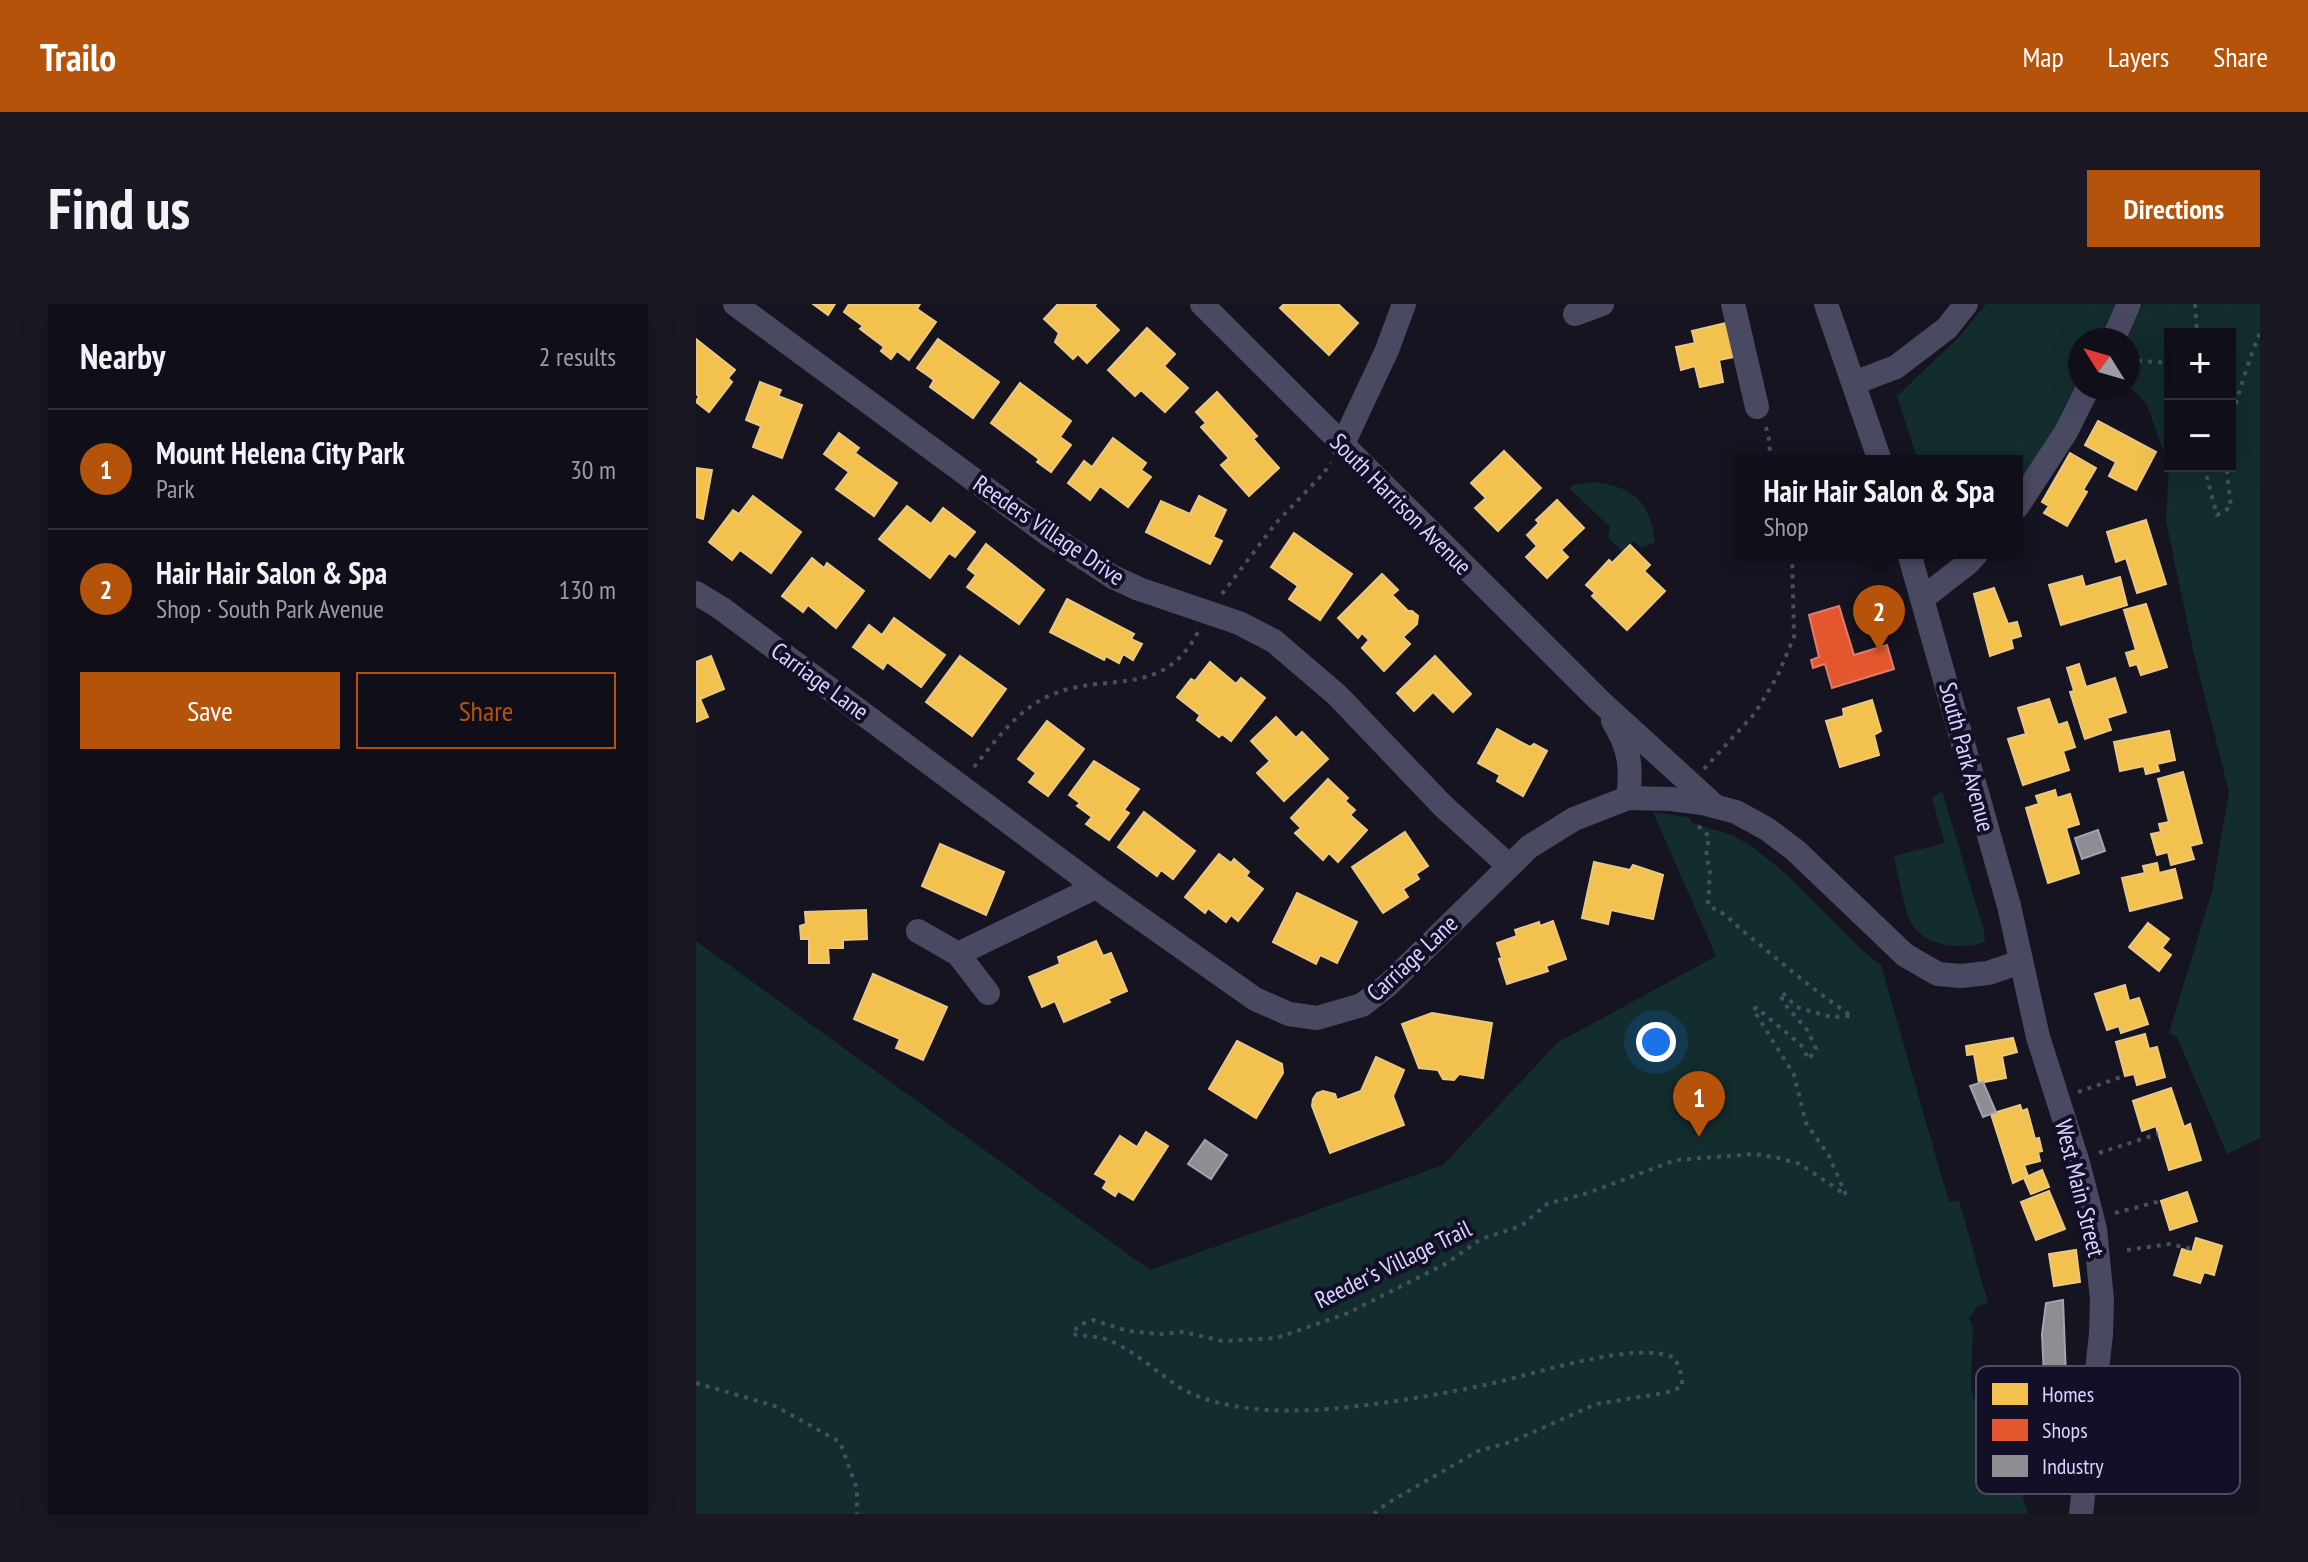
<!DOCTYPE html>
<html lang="en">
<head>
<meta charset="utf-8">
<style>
  :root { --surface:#100f19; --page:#191822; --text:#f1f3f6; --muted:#9c9ca2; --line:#302f38; --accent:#b45309 }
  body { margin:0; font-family:"PT Sans Narrow",sans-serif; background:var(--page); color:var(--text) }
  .controls { position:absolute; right:24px; top:24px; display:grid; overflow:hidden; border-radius:0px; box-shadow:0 8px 32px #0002 }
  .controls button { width:72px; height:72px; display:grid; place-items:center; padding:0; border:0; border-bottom:2px solid var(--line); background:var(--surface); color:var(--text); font:40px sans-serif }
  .compass { position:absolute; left:1372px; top:24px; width:72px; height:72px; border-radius:50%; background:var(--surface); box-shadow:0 8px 32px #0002; rotate:307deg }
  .you { position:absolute; left:960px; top:738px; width:28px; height:28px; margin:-20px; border:6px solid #fff; border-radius:50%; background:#1a73e8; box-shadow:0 0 0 12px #1a73e833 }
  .badge { display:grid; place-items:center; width:52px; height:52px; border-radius:50%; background:var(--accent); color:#fff; font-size:26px; font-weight:700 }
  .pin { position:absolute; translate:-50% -66px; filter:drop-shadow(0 2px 4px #0008) }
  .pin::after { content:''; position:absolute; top:42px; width:28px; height:24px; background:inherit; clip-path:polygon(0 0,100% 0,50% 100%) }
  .popup { position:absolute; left:1039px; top:151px; width:288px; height:104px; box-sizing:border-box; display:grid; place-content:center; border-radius:0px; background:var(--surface); filter:drop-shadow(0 2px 6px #0005); font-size:26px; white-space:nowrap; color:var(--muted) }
  .popup b { font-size:30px; color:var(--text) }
  .popup::after { content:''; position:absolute; left:50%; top:100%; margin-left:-16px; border:16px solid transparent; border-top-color:var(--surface) }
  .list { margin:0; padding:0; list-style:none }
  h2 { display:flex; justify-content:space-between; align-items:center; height:104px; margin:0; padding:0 32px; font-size:34px }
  h2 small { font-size:26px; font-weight:400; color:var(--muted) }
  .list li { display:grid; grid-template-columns:52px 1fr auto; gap:24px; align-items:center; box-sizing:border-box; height:120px; padding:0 32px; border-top:2px solid var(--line) }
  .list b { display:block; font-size:30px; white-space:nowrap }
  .list p { margin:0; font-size:26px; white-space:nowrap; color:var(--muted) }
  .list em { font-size:26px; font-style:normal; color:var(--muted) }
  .actions { display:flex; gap:16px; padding:24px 32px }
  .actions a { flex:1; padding:18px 0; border:2px solid var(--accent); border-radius:0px; text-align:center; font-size:28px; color:var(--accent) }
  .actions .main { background:var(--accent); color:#fff }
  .map { position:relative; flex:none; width:1564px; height:1210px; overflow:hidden; border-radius:0px }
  header { display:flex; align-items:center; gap:48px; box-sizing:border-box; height:112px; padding:0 40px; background:var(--accent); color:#fff }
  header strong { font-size:38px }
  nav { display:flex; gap:44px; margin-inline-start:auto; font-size:28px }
  .intro { display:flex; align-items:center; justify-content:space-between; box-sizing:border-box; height:192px; padding:0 48px }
  h1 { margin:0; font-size:56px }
  .button { padding:20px 36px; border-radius:0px; background:var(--accent); color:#fff; font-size:28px; font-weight:700 }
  main { display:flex; gap:48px; padding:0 48px }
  aside { flex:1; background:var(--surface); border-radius:0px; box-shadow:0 8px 32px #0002 }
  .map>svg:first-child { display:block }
</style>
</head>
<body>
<header>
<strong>Trailo</strong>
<nav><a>Map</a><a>Layers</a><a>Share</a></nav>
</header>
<div class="intro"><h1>Find us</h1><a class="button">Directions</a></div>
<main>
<aside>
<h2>Nearby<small>2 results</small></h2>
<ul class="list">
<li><span class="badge">1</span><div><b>Mount Helena City Park</b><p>Park</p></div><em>30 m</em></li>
<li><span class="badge">2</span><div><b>Hair Hair Salon &amp; Spa</b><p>Shop · South Park Avenue</p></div><em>130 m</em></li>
</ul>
<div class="actions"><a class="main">Save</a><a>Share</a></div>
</aside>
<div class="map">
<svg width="1564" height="1210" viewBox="0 0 1564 1210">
  <rect width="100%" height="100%" fill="#161421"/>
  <g fill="#132c2d" fill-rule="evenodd">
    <polygon points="1290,0 1423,0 1407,36 1384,36 1384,80 1361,124 1321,182 1321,157 1222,157 1201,92 1263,33"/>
    <path d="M1447 0H1564V834L1531 850 1481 733 1473 729 1516 587 1533 488 1498 350 1470 217 1473 162 1450 99 1432 81V36H1430ZM1474 30H1534V162H1474Z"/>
    <path d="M899 178C939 183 954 199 959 238L946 244 937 237 927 248 912 234 914 223 873 184 877 181Z"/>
    <path d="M1246 487 1288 627 1289 638C1266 646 1229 643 1215 619 1208 606 1202 569 1198 552L1249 539 1236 495Z"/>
    <polygon points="957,508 992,513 997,519 1036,531 1055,542 1088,568 1167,647 1185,661 1253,898 1263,896 1292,999 1282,1002 1273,1014 1277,1023 1275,1083 1284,1118 1298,1162 1325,1186 1332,1210 0,1210 0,637 454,966 747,861 861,739 1020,652"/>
  </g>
  <g fill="#f2c14e" stroke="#eac783" stroke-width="2">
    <polygon points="117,0 139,0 132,11"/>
    <polygon points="153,0 224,0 221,5 240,18 213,56 201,47 195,55 185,47 188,43 164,25 167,22 148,8"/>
    <polygon points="362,0 400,0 398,2 423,26 391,59 382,50 377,55 359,38 363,29 348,15"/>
    <polygon points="588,0 642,0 662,19 633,51 584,4"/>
    <polygon points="1030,19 1038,53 1023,56 1027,78 1004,83 999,62 985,66 980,43 999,39 996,27"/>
    <polygon points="451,24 479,50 468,62 492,84 469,108 445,86 439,92 412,66"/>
    <polygon points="0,35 39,66 32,74 36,78 13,108 0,98 3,92 0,90"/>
    <polygon points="242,35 303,78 277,114 234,83 238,76 221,64"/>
    <polygon points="64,78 85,86 82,92 106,101 86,154 57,143 65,122 50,116"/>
    <polygon points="324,79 375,117 364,133 375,141 355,168 341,158 343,155 295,119"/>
    <polygon points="521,88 561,132 557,135 583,164 553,192 525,161 533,154 505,123 510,119 500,108"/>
    <polygon points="1402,117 1460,148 1440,186 1413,172 1420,158 1389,141"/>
    <polygon points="143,129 163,144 159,149 201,179 178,212 140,185 153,168 128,150"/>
    <polygon points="417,134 450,159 445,166 455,173 432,203 404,182 394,196 372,179 388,157 396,163"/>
    <polygon points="808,147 845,184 802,227 779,204 790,194 775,179"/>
    <polygon points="1374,149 1400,164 1387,186 1391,188 1371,222 1348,209 1353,202 1346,198"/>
    <polygon points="0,164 16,166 7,215 0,213"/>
    <polygon points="57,192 105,228 75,269 44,246 36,256 13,238 37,206 43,210"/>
    <polygon points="503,192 530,206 517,233 526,237 514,260 450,228 465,197 494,210"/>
    <polygon points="861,196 888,224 865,246 872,253 851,274 830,253 841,242 831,231 843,219 840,216"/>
    <polygon points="211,202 235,220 247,204 279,228 259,253 253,249 234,274 183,235"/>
    <polygon points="1450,216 1470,280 1441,289 1430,254 1420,258 1411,228"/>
    <polygon points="598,229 656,270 624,316 593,295 602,282 575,263"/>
    <polygon points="290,240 348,286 323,320 271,283 280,271 272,265"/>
    <polygon points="934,241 954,261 948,267 969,287 931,326 896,292 899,289 890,281 913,256 916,259"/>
    <polygon points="116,254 128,264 131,259 168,287 140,324 112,301 107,308 86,292"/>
    <polygon points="686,270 702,286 696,291 712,307 716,307 722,312 721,320 707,333 714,340 688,367 666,344 673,336 666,329 662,334 642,314"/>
    <polygon points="1386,272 1389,283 1424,273 1431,301 1365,321 1353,281"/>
    <polygon points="1298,284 1312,320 1321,318 1325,332 1315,335 1317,344 1294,352 1278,290"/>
    <polygon points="371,295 438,330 435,335 446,340 437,356 427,350 423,359 410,352 408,356 354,328"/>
    <polygon points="1450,300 1471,363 1445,371 1441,360 1434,362 1430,349 1440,346 1428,306"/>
    <polygon points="198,314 249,351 225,383 191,358 187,365 157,343 173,321 186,331"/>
    <polygon points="15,352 28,385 4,395 12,413 0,418 0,358"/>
    <polygon points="264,352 310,385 276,432 230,398"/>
    <polygon points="739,352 775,390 757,408 737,388 718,407 701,389"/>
    <polygon points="514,358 540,380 545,374 569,394 535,437 526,430 523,433 501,416 504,411 481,393 495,375 499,377"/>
    <polygon points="1383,360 1390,383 1419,374 1430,408 1411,414 1415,426 1389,435 1374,388 1378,387 1371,364"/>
    <polygon points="1353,395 1362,421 1371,418 1379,443 1367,447 1373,466 1327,481 1312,435 1330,430 1322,404"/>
    <polygon points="1176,396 1185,427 1178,431 1183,451 1144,463 1130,417 1148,412 1147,405"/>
    <polygon points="580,413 600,434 606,428 632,455 588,497 561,469 574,457 555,437"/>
    <polygon points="351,417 388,445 352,492 333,478 340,469 322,455"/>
    <polygon points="801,425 834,443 838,440 851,447 827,492 801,477 804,471 782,459"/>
    <polygon points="1473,427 1479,456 1461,460 1463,467 1450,470 1448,462 1424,467 1418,438"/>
    <polygon points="398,457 443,485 428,506 433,509 413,536 390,520 396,513 381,502 384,499 373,491"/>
    <polygon points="1487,468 1506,539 1494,542 1498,555 1475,561 1472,548 1461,551 1455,530 1465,528 1463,520 1473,518 1462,475"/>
    <polygon points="632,475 652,494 649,497 659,506 654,511 671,526 642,558 633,549 627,556 599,529 605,524 595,514"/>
    <polygon points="1359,486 1361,494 1374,490 1383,520 1370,524 1383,569 1352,579 1330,504 1343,500 1340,492"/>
    <polygon points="448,508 499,547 477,575 465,566 461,572 422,543"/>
    <polygon points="709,528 732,562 720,570 723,575 707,585 712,593 687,609 656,563"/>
    <polygon points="244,540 308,568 290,611 226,582"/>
    <polygon points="523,550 535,559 538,555 553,568 550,572 567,585 542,617 535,611 530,618 512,604 509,609 489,593"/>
    <polygon points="898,558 934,566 937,561 967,571 957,615 915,606 912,620 886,614"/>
    <polygon points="1461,559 1463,569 1479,565 1486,594 1434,607 1426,574 1449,569 1447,562"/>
    <polygon points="601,589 661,618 641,659 624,651 620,660 577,638"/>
    <polygon points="170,606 171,635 147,636 147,644 132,644 133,659 113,659 113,635 105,635 104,622 110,620 109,608"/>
    <polygon points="857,617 870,655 850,662 852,667 811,680 803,655 806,654 801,639 821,632 819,626 843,618 844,622"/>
    <polygon points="1452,619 1473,635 1466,644 1475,651 1463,667 1433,643"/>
    <polygon points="400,637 407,652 415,649 431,687 412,695 414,698 368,718 359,697 346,703 333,673 364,660 362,653"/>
    <polygon points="177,670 251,703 227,756 200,744 204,735 158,715"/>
    <polygon points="1429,681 1433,697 1443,694 1452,720 1425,729 1423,722 1411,726 1399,690"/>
    <polygon points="736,709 796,719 787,774 763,770 758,776 747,775 742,766 723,764 706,720"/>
    <polygon points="1449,730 1453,745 1461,743 1469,773 1441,781 1438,770 1429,772 1420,738"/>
    <polygon points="1317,734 1321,748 1306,752 1310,774 1283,779 1278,750 1271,751 1270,742"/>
    <polygon points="541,737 586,760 587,769 560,814 513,785"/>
    <polygon points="680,753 708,766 697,792 708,821 634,849 616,802 617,795 621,789 627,787 639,790 641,796 665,787"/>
    <polygon points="1475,784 1488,823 1494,820 1505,856 1473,866 1460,822 1446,827 1437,797"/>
    <polygon points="1324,801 1326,807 1331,805 1339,835 1343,834 1346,847 1342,848 1344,857 1328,861 1332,872 1317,879 1295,810"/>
    <polygon points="450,828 472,842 437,896 422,887 419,892 407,884 411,877 399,870 424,832 441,843"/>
    <polygon points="1346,866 1353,883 1335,890 1328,874"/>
    <polygon points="1353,887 1369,925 1340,936 1325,898"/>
    <polygon points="1491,888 1501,917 1474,926 1465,897"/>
    <polygon points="1500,934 1526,942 1518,971 1508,968 1504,979 1478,971 1486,945 1496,948"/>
    <polygon points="1380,946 1384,978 1358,982 1353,950"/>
  </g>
  <polygon fill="#e4572e" stroke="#e17c6d" stroke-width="2" points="1143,302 1158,351 1191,341 1198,365 1136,384 1129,360 1117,364 1115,356 1123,353 1113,311"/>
  <g fill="#8d8d92" stroke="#a4a2b3" stroke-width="2">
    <polygon points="1402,526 1409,547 1386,555 1379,534"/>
    <polygon points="1287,778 1300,808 1287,813 1274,782"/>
    <polygon points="509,836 531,851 515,875 492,860"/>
    <polygon points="1367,996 1370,1073 1348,1073 1346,1030 1350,999"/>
  </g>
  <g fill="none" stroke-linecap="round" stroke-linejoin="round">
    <g stroke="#44505f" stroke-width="4" stroke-dasharray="4 6" stroke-linecap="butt">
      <polyline points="1499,0 1501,30"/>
      <polyline points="1432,56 1474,59"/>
      <polyline points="1070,123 1074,140 1073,157"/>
      <path d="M1534 159C1540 143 1532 130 1536 115 1542 90 1554 52 1564 29"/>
      <polyline points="1511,162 1510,170 1521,211 1535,203 1531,168 1533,162"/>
      <polyline points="526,290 580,219 627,170 635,159"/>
      <path d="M278 463C300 436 322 405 355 391 411 367 466 396 502 328"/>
      <polyline points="1008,465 1059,409 1081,373 1098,333 1096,249"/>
      <path d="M1002 522 1013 532 1010 553 1014 565 1012 602C1034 611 1035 618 1052 631 1086 659 1119 688 1156 712L1135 713 1100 703 1086 688V697L1112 727 1120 745 1113 755"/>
      <polyline points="1382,788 1425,773"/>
      <polyline points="1403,849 1462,830"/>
      <polyline points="1419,909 1465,897"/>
      <polyline points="1431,946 1474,940 1496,945"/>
      <polyline points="0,1079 79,1102 144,1138 161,1185 161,1210"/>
      <path d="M678 1210 690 1200 782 1147 815 1138 900 1100 969 1089 986 1083V1072L979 1054C940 1035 833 1072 789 1081 741 1091 693 1099 644 1104 595 1109 526 1109 483 1083 462 1069 430 1040 406 1034 396 1032 386 1032 376 1030L383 1021 397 1016 432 1027 463 1030 488 1028 526 1037 581 1034 652 1009 751 959 785 935 825 922 851 900 892 889 980 856 1059 850 1082 854 1104 860 1150 891 1133 852 1110 819 1098 771 1057 705 1061 704 1105 741 1113 756"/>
    </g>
    <g stroke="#4a4962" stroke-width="24">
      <polyline points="39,0 353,231 417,273 443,285 543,319 578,337 641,391 747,502 813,562"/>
      <polyline points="506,0 905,398 1019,502"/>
      <polyline points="1037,0 1061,103"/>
      <polyline points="1130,0 1184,157"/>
      <polyline points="879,10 906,0"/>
      <polyline points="1417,36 1433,0"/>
      <polyline points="1158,79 1200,63 1251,24 1270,0"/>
      <polyline points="646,142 691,46 708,0"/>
      <polyline points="1321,203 1370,128 1392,84"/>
      <polyline points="1213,249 1313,602 1342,733 1382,859 1399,925 1406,996 1405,1030 1385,1210"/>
      <polyline points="0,289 25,304 400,583 559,695 593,710 621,714 666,701 692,681 833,543 878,515 932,494 975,495 1006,499 1040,508 1071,525 1099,546 1209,651 1242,670 1265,672 1292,669 1325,658"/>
      <polyline points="1227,294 1272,259 1281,249"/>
      <path d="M917 417C934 444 936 463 932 494"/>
      <polyline points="222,627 262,650 400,583"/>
      <polyline points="262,650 292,689"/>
    </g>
  </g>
  <g text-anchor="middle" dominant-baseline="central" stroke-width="8" stroke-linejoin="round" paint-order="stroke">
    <g font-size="24" fill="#d9d4ff" stroke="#130f26">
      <text transform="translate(705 200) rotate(45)">South Harrison Avenue</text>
      <text transform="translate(353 226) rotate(34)">Reeders Village Drive</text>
      <text transform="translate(124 377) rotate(36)">Carriage Lane</text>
      <text transform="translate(1271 453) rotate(75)">South Park Avenue</text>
      <text transform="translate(716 654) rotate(-43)">Carriage Lane</text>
      <text transform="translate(1384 884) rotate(76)">West Main Street</text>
      <text transform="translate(697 960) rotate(-26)">Reeder's Village Trail</text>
    </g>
  </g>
  <rect x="1280" y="1062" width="264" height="128" rx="12" fill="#130f26" stroke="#4e4a67" stroke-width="2"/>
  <rect x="1296" y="1079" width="36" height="22" fill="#f2c14e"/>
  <rect x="1296" y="1115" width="36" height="22" fill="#e4572e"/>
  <rect x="1296" y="1151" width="36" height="22" fill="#8d8d92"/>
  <g font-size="22" fill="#d9d4ff">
    <text x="1346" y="1098">Homes</text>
    <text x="1346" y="1134">Shops</text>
    <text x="1346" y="1170">Industry</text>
  </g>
</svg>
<div class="controls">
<button>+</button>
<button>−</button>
</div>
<svg class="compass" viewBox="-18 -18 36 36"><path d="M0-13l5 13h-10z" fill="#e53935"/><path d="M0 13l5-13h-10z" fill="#9c9ca2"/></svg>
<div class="you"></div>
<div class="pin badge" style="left:1003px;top:833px">1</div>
<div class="pin badge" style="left:1183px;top:347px">2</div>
<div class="popup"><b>Hair Hair Salon &amp; Spa</b>Shop</div>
</div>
</main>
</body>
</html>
